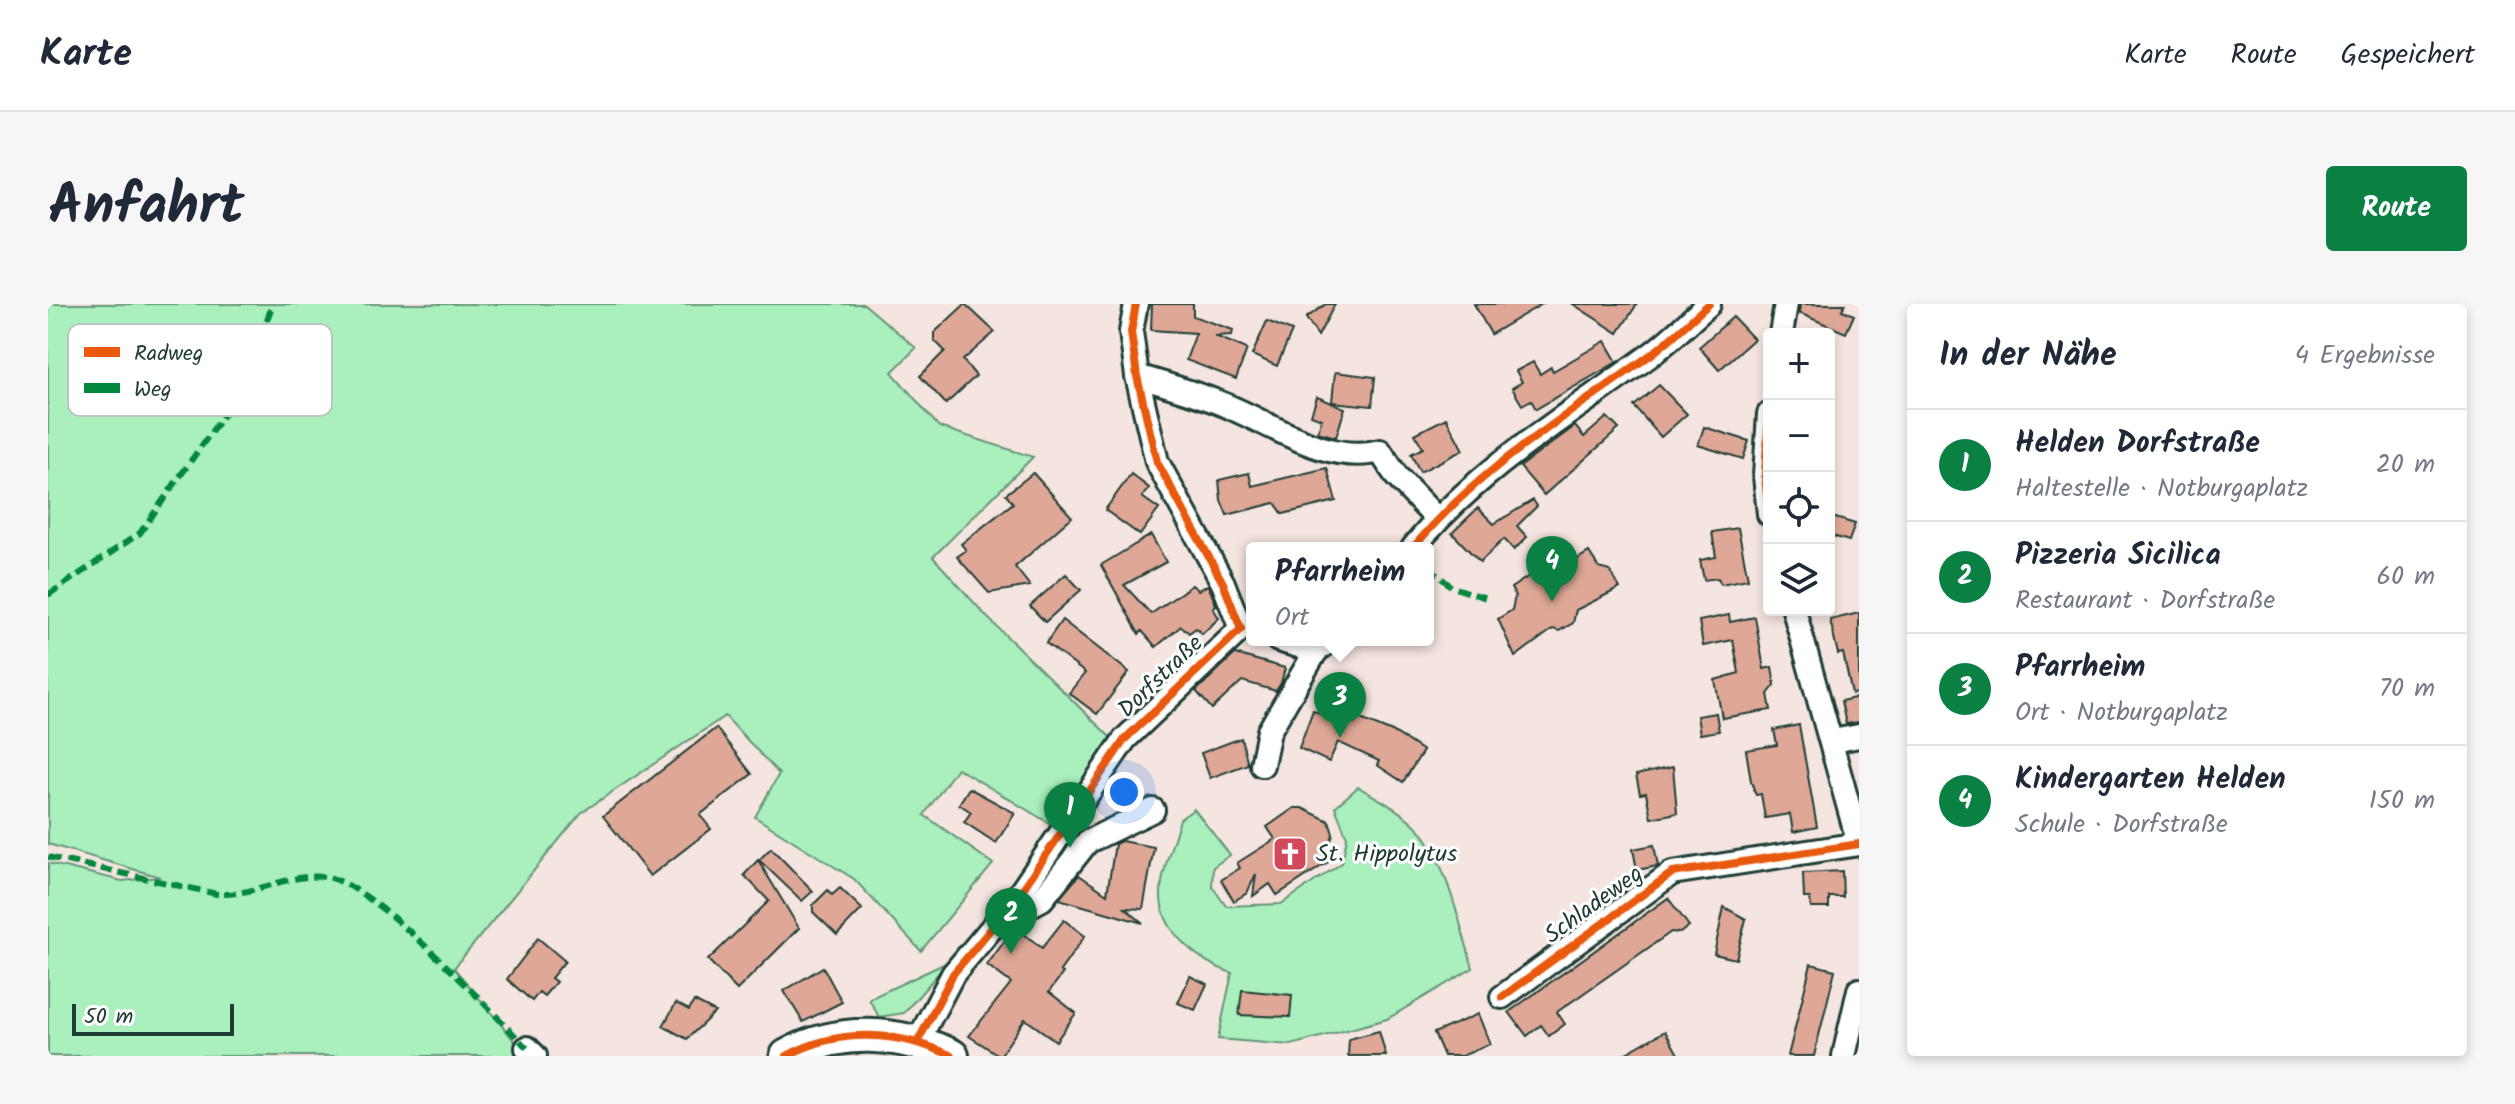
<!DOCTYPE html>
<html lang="de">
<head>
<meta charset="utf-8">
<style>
  :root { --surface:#fff; --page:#f6f6f7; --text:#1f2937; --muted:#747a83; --line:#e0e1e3; --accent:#0b8043 }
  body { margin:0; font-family:Kalam,sans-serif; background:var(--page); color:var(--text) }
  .controls { position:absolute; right:24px; top:24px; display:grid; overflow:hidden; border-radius:8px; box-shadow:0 4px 12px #0003 }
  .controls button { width:72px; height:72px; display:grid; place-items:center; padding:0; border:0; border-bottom:2px solid var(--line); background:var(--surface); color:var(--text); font:40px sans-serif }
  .scale { position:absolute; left:24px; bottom:20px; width:162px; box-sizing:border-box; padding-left:8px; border:4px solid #1f3d34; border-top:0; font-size:22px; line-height:28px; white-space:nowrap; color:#1f3d34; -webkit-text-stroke:6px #fff; paint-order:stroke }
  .you { position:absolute; left:1076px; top:488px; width:28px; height:28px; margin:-20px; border:6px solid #fff; border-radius:50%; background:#1a73e8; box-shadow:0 0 0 12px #1a73e833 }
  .badge { display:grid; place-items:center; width:52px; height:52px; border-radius:50%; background:var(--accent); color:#fff; font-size:26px; font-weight:700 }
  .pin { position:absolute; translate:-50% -66px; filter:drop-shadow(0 2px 4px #0008) }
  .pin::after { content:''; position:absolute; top:42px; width:28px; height:24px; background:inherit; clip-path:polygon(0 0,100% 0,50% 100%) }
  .popup { position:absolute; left:1198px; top:238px; width:188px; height:104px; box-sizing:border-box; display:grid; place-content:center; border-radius:8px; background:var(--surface); filter:drop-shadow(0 2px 6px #0005); font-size:26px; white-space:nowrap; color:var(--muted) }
  .popup b { font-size:30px; color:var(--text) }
  .popup::after { content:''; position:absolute; left:50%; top:100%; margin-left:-16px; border:16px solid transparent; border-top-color:var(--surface) }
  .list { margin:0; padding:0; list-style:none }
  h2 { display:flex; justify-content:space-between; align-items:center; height:104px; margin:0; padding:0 32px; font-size:34px }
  h2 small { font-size:26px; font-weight:400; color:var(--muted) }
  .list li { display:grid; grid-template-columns:52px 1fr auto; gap:24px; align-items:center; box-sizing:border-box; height:112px; padding:0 32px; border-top:2px solid var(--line) }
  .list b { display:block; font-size:30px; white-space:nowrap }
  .list p { margin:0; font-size:26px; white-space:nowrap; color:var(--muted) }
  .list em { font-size:26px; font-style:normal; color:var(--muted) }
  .icon { flex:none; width:44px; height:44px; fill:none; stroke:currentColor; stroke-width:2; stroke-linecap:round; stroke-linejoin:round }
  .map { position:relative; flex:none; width:1811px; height:752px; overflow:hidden; border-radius:8px }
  header { display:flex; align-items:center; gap:48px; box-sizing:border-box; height:112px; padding:0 40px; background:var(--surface); border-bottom:2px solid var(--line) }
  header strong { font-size:38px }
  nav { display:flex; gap:44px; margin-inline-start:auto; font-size:28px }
  .intro { display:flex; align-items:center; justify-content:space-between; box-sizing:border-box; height:192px; padding:0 48px }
  h1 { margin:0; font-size:56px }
  .button { padding:20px 36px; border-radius:8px; background:var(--accent); color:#fff; font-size:28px; font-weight:700 }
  main { display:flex; gap:48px; padding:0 48px }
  aside { flex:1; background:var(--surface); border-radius:8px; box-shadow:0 4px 12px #0003 }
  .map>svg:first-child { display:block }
</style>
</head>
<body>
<header>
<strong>Karte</strong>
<nav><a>Karte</a><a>Route</a><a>Gespeichert</a></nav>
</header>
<div class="intro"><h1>Anfahrt</h1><a class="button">Route</a></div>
<main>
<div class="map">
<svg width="1811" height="752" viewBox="0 0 1811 752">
  <rect width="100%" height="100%" fill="#f5e5e0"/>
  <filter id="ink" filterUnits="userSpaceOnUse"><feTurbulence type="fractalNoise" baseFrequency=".0125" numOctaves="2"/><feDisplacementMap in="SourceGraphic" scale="16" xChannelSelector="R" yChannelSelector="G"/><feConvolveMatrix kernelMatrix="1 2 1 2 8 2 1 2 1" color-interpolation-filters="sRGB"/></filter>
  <g filter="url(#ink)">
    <g fill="#a9f0bc" stroke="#649678" stroke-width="2">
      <polygon points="0,0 816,0 868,44 844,68 891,123 985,153 885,253 939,313 1064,435 1006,522 909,464 876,511 945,560 873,647 806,575 707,513 731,470 677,412 533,509 406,664 479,752 0,752 0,559 74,577 112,573 0,540"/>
      <path d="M1310 483C1331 495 1354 507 1371 525 1398 556 1413 625 1425 664L1339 715 1243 741 1170 735 1184 669C1151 658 1111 627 1113 588 1114 565 1126 537 1132 515L1146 505 1182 551 1165 563 1164 582 1178 602 1233 600 1294 559 1299 533 1287 503Z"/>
      <polygon points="900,658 856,709 831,713 821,695"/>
    </g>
    <g fill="#dfa896" stroke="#1f3d34" stroke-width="2">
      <polygon points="917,0 947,28 915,56 928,72 898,100 872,72 897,47 886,36 886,29"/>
      <polygon points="1104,0 1145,0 1145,12 1185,26 1184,31 1167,32 1199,45 1188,75 1138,56 1148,29 1103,26"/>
      <polygon points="1278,0 1287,0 1270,32 1258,14"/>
      <polygon points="1426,0 1494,0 1443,30"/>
      <polygon points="1525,0 1589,0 1570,29"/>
      <polygon points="1752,0 1797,0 1794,6 1806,11 1798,29 1751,9"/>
      <polygon points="1685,13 1706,35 1671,66 1651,43"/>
      <polygon points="1219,17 1244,27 1229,62 1204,51"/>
      <polygon points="1557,37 1569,58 1488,105 1483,96 1474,101 1464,84 1474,78 1468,67 1485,58 1492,70 1503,63 1505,67"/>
      <polygon points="1287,68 1327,73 1324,102 1284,98"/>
      <polygon points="1611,81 1639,110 1613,133 1586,102"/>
      <polygon points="1269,93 1297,104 1288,133 1269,128 1274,115 1263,111"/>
      <polygon points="1559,113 1571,125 1496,191 1472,163 1527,122 1536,133"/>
      <polygon points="1398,114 1415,146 1372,168 1363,150 1375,144 1367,130"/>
      <polygon points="1656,123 1701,137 1695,155 1650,141"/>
      <polygon points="1279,164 1288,197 1235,210 1227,199 1179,211 1173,196 1171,176 1201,169 1204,182"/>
      <polygon points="985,169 1024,213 967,263 982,282 941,289 909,253 918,246 913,240 965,199 958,190"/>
      <polygon points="1083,170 1101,184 1094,193 1111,205 1092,231 1057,206"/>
      <polygon points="1485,196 1489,202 1469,222 1479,233 1466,246 1456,235 1432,258 1404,229 1430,204 1446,220"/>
      <polygon points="1784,213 1807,220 1801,237 1781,231"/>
      <polygon points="1690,224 1700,275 1673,280 1670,274 1656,276 1652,256 1668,253 1664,228"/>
      <polygon points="1103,231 1118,258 1076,281 1103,310 1144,281 1150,286 1160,281 1168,301 1165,304 1171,314 1154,330 1148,324 1141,329 1133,322 1108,343 1094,327 1091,330 1053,261"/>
      <polygon points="1541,248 1551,264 1562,267 1572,284 1528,306 1525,319 1511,327 1505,325 1467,353 1450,315 1464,306 1467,292 1463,284 1496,262 1509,256 1514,265"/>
      <polygon points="1018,270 1033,286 997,318 982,302"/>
      <polygon points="1811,309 1811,389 1804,390 1795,349 1790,350 1782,316"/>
      <polygon points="1681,311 1682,318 1707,313 1716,365 1724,363 1727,381 1720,390 1723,406 1674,414 1667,376 1691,369 1685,336 1655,342 1651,317"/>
      <polygon points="1014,316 1081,368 1049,410 1021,389 1037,369 998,339"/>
      <polygon points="1187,350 1237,364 1233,379 1228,387 1194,377 1164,405 1148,387"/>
      <polygon points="1811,393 1811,418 1798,420 1793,397"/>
      <polygon points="1265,406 1297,420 1301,410 1349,430 1375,447 1355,478 1329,461 1331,457 1290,438 1281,458 1251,444"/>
      <polygon points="1668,409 1671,427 1652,430 1649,412"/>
      <polygon points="1751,421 1769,523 1745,528 1742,510 1717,514 1713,490 1708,491 1703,477 1698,446 1729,441 1726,426"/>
      <polygon points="668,424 704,470 652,511 663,525 602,572 555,512"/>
      <polygon points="1193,434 1200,460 1162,474 1153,449"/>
      <polygon points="1625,463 1629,509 1603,514 1598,489 1592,490 1588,471"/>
      <polygon points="921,484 967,509 948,539 916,518 923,508 911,500"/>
      <polygon points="1246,504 1254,504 1281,517 1285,530 1281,543 1283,556 1229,591 1222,580 1205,592 1208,570 1199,589 1186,597 1173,576 1192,564 1189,559 1227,535 1219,523"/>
      <polygon points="1073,537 1106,543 1095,605 1077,604 1095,619 1011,595 1031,571 1059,590 1067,540"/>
      <polygon points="1606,541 1610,562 1589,566 1585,545"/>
      <polygon points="723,544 765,587 754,597 711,556"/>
      <polygon points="710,556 751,624 689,686 660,656 721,597 696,571"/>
      <polygon points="1794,567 1795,593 1781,593 1781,604 1763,604 1762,594 1756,594 1755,569"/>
      <polygon points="792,584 814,605 789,631 765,608 765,601 780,586 784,591"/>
      <polygon points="1620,594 1641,622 1632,629 1623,628 1509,708 1517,720 1501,732 1493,721 1479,732 1461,708"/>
      <polygon points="1676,603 1698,615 1688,655 1666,650"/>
      <polygon points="1016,616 1037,632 1012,667 1015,669 1001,688 1028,709 1008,737 977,715 952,752 921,732 963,679 939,661 967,623 994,644"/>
      <polygon points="490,634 517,657 503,674 508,678 496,692 491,688 484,697 459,675"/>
      <polygon points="1763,660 1787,666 1766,752 1740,752"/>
      <polygon points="775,663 794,698 755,718 736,687"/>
      <polygon points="1142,672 1159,680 1147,706 1130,699"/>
      <polygon points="1194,686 1244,691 1242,713 1191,711"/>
      <polygon points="646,697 667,708 639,735 615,722 628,699 641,706"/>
      <polygon points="1430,710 1442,740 1414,752 1396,752 1386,729"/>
      <polygon points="1331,727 1338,752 1300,752 1301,735"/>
      <polygon points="1617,727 1631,752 1573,752"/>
    </g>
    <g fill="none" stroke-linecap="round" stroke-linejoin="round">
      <defs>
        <g id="minor">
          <polyline points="1088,0 1083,28 1089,72 1109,158 1175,279 1193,325"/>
          <polyline points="1733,30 1738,0"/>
          <path d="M1089 72C1119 81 1148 89 1177 101 1224 120 1280 161 1332 147L1349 173 1389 215"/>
          <polyline points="1721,110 1717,172 1721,210"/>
          <path d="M1365 244C1431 164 1519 112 1601 52 1622 37 1641 17 1661 0"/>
          <polyline points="1746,306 1811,540"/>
          <polyline points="1230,336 1268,347 1283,336"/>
          <polyline points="1785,437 1811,432"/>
          <polyline points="1214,461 1221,427 1268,347"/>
          <polyline points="968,595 983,601 994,595 1039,538 1105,506"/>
          <polyline points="1454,693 1624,569 1811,540"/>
          <polyline points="869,739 905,670 968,595 1077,435 1193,325"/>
          <polyline points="479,744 487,752"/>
          <polyline points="1796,752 1811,686"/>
        </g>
        <path id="secondary" d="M739 752C791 723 851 727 904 752"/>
      </defs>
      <use href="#minor" stroke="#1f3d34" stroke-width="28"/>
      <use href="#secondary" stroke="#1f3d34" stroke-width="38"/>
      <use href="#minor" stroke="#fff" stroke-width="22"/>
      <use href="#secondary" stroke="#fff" stroke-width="32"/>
      <g stroke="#00873e" stroke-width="6" stroke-dasharray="12 6" stroke-linecap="butt">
        <polyline points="1380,263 1404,283 1441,295"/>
        <polyline points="0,291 92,229 190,90 225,0"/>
        <path d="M0 553 169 590C207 592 239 569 278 573 324 578 444 708 479 744"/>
      </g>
      <defs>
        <g id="cycleway">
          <polyline points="1721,110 1717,172 1721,210"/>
          <path d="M1365 244C1431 164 1519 112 1601 52 1622 37 1641 17 1661 0"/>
          <polyline points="1454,693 1624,569 1811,540"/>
          <polyline points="869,739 905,670 968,595 1077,435 1193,325 1175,279 1109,158 1089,72 1083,28 1088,0"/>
          <path d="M739 752C791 723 851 727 904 752"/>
        </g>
      </defs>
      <use href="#cycleway" stroke="#fff" stroke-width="13"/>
      <use href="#cycleway" stroke="#e8590c" stroke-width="8"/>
    </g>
  </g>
  <defs>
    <symbol id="church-square" viewBox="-11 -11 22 22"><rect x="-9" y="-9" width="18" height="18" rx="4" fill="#d1495b" stroke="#fff"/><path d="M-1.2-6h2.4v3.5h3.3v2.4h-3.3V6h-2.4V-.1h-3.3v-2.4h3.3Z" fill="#fff"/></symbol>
  </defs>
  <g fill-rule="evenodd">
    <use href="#church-square" x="1222" y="530" width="40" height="40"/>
  </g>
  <g text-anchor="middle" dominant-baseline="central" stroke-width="6" stroke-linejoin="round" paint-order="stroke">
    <g font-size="24" fill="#1f3d34" stroke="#fff">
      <text transform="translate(1113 373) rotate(-44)">Dorfstraße</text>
      <text transform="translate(1546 601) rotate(-36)">Schladeweg</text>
    </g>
    <g font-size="24" fill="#1f3d34" stroke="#fff" text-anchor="start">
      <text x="1268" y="550">St. Hippolytus</text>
    </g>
  </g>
  <rect x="20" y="20" width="264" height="92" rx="12" fill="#fff" stroke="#bcc5c2" stroke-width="2"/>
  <rect x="36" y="43" width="36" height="10" fill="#e8590c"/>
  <rect x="36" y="79" width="36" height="10" fill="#00873e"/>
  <g font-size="22" fill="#1f3d34">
    <text x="86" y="56">Radweg</text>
    <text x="86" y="92">Weg</text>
  </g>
</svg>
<div class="controls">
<button>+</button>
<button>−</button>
<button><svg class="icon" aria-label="locate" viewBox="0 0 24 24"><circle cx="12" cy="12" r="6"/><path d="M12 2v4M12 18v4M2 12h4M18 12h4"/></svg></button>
<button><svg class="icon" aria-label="layers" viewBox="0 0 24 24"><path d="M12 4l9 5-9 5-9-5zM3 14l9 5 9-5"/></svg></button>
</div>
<div class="scale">50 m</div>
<div class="you"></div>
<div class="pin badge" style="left:1022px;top:544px">1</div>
<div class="pin badge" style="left:963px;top:650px">2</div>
<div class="pin badge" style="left:1292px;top:434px">3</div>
<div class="popup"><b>Pfarrheim</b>Ort</div>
<div class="pin badge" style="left:1504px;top:298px">4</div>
</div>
<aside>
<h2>In der Nähe<small>4 Ergebnisse</small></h2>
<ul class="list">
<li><span class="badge">1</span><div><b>Helden Dorfstraße</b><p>Haltestelle · Notburgaplatz</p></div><em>20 m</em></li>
<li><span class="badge">2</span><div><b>Pizzeria Sicilica</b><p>Restaurant · Dorfstraße</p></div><em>60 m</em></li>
<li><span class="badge">3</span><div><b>Pfarrheim</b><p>Ort · Notburgaplatz</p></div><em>70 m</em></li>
<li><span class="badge">4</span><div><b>Kindergarten Helden</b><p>Schule · Dorfstraße</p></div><em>150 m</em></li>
</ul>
</aside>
</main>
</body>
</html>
